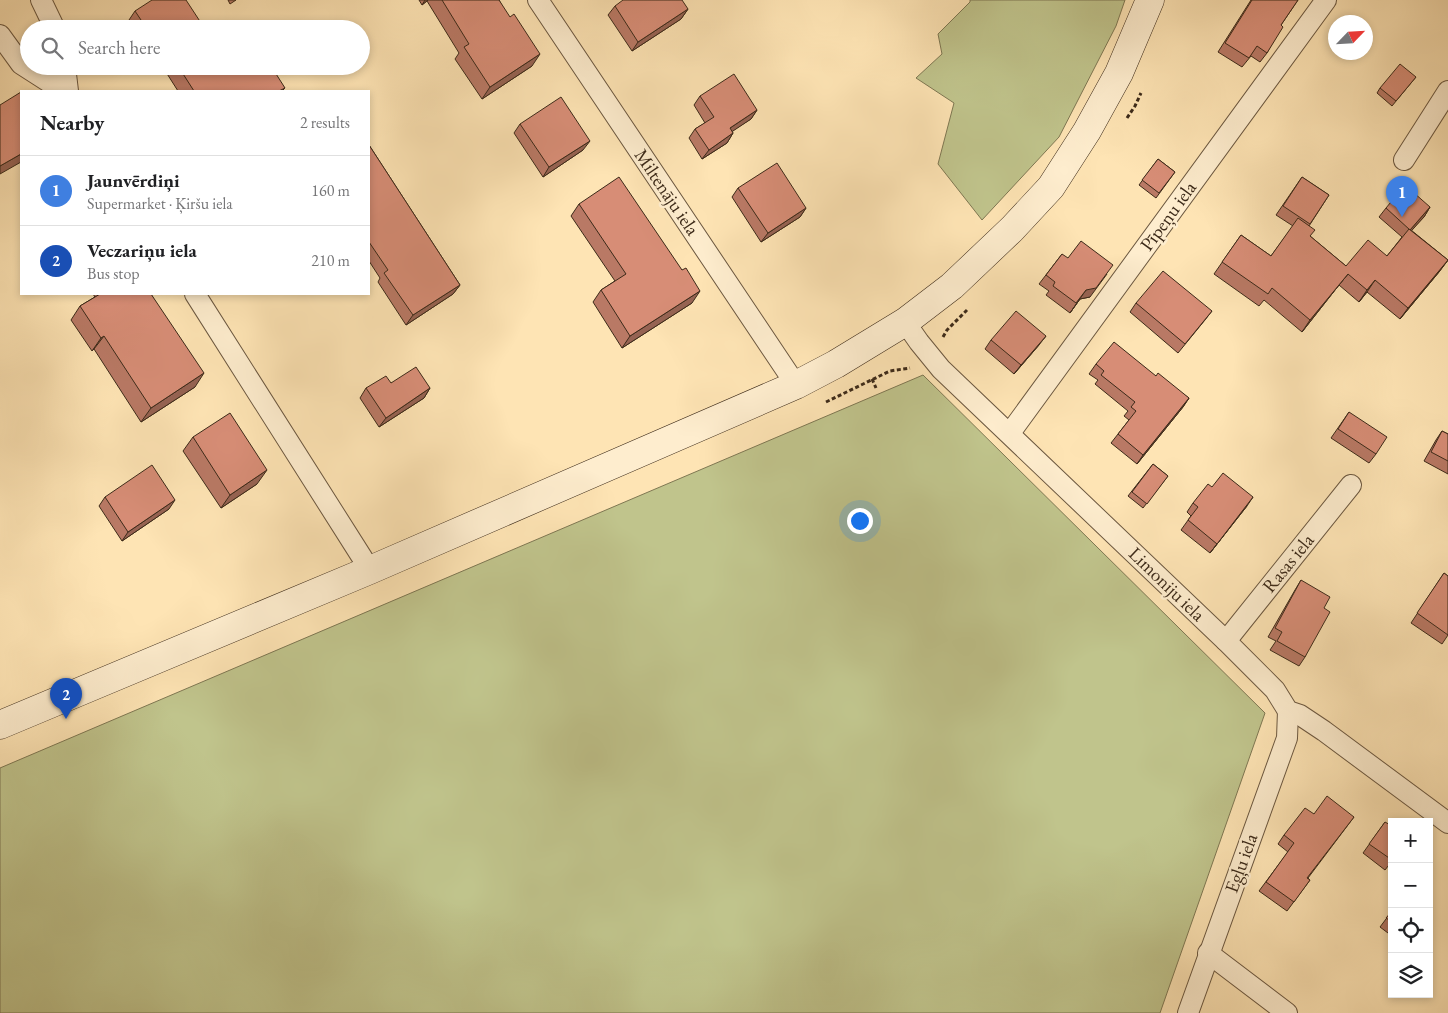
<!DOCTYPE html>
<html lang="en">
<head>
<meta charset="utf-8">
<style>
  :root { --surface:#fff; --page:#f6f6f6; --text:#202124; --muted:#757577; --line:#e0e0e0; --accent:#8f2418 }
  body { margin:0; font-family:"EB Garamond",serif; background:var(--page); color:var(--text) }
  .controls { position:absolute; right:15px; bottom:15px; display:grid; overflow:hidden; border-radius:0px; box-shadow:0 2px 8px #0003 }
  .controls button { width:45px; height:45px; display:grid; place-items:center; padding:0; border:0; border-bottom:1px solid var(--line); background:var(--surface); color:var(--text); font:25px sans-serif }
  .compass { position:absolute; left:1328px; top:15px; width:45px; height:45px; border-radius:50%; background:var(--surface); box-shadow:0 2px 8px #0003; rotate:65deg }
  .you { position:absolute; left:859px; top:520px; width:18px; height:18px; margin:-12px; border:4px solid #fff; border-radius:50%; background:#1a73e8; box-shadow:0 0 0 8px #1a73e833 }
  .badge { display:grid; place-items:center; width:32px; height:32px; border-radius:50%; background:var(--accent); color:#fff; font-size:16px; font-weight:700 }
  .pin { position:absolute; translate:-50% -41px; filter:drop-shadow(0 1px 2px #0008) }
  .pin::after { content:''; position:absolute; top:26px; width:18px; height:15px; background:inherit; clip-path:polygon(0 0,100% 0,50% 100%) }
  .list { margin:0; padding:0; list-style:none }
  h2 { display:flex; justify-content:space-between; align-items:center; height:65px; margin:0; padding:0 20px; font-size:21px }
  h2 small { font-size:16px; font-weight:400; color:var(--muted) }
  .list li { display:grid; grid-template-columns:32px 1fr auto; gap:15px; align-items:center; box-sizing:border-box; height:70px; padding:0 20px; border-top:1px solid var(--line) }
  .list b { display:block; font-size:19px; white-space:nowrap }
  .list p { margin:0; font-size:16px; white-space:nowrap; color:var(--muted) }
  .list em { font-size:16px; font-style:normal; color:var(--muted) }
  .icon { flex:none; width:28px; height:28px; fill:none; stroke:currentColor; stroke-width:2; stroke-linecap:round; stroke-linejoin:round }
  .map { position:relative; flex:none; width:1448px; height:1013px; overflow:hidden }
  .search { position:absolute; background:var(--surface); box-shadow:0 2px 8px #0003; left:20px; top:20px; width:350px; height:55px; display:flex; align-items:center; gap:12px; box-sizing:border-box; padding:0 18px; border-radius:28px; color:var(--muted); font-size:19px }
  .panel { position:absolute; background:var(--surface); box-shadow:0 2px 8px #0003; left:20px; top:90px; width:350px; height:205px; border-radius:0px }
  .map>svg:first-child { display:block }
</style>
</head>
<body>
<div class="map">
<svg width="1448" height="1013" viewBox="0 0 1448 1013">
  <rect width="100%" height="100%" fill="#fee4b4"/>
  <filter id="stains"><feTurbulence type="fractalNoise" baseFrequency=".004" numOctaves="4"/><feColorMatrix values="0 0 0 0 .2 0 0 0 0 .09 0 0 0 0 .02 0 0 0 .5 -.17"/></filter>
  <radialGradient id="worn" r=".72"><stop offset=".6" stop-color="#630" stop-opacity="0"/><stop offset="1" stop-color="#630" stop-opacity=".3"/></radialGradient>
  <g fill="#c0c48c" stroke="#7e7752">
    <polygon points="970,0 1125,0 1116,26 1059,137 982,220 938,164 954,103 916,78 942,54 938,34 970,2"/>
    <polygon points="923,375 1265,713 1160,1013 0,1013 0,768"/>
  </g>
  <g fill="none" stroke-linecap="round" stroke-linejoin="round">
    <defs>
      <g id="street">
        <polyline points="41,0 55,29"/>
        <polyline points="538,0 796,385"/>
        <polyline points="0,35 21,64 63,91"/>
        <polyline points="65,66 68,91"/>
        <polyline points="1404,160 1448,91"/>
        <polyline points="195,294 370,570"/>
        <polyline points="905,322 919,342 941,369 1226,641 1275,690 1288,711 1300,715 1324,731 1448,823"/>
        <polyline points="1010,433 1326,0"/>
        <polyline points="1226,641 1351,485"/>
        <polyline points="1208,953 1287,1013"/>
        <polyline points="1188,1013 1287,738 1288,711"/>
      </g>
      <polyline id="secondary" points="0,725 370,570 796,385 836,364 905,322 952,286 1012,229 1051,187 1087,131 1119,73 1150,0"/>
    </defs>
    <use href="#street" stroke="#6c5840" stroke-width="22"/>
    <use href="#secondary" stroke="#3c2a19" stroke-width="29"/>
    <g stroke="#3c2a19" stroke-width="3" stroke-dasharray="4 2.5" stroke-linecap="butt">
      <polyline points="1127,118 1135,106 1141,93"/>
      <polyline points="943,337 947,330 967,310"/>
      <polyline points="872,379 876,388"/>
      <polyline points="826,402 890,371 910,368"/>
    </g>
    <use href="#street" stroke="#feedce" stroke-width="20"/>
    <use href="#secondary" stroke="#feedce" stroke-width="28"/>
  </g>
  <g fill="#b97965" stroke="#3c2a19">
    <polygon points="228,0 236,0 230,4"/>
    <polygon points="419,0 499,0 532,66 482,99 455,59 459,53 427,1 422,5"/>
    <polygon points="1251,0 1298,0 1281,25 1267,53 1260,62 1251,56 1242,67 1218,52"/>
    <polygon points="615,6 688,9 681,19 632,51 608,15"/>
    <polygon points="135,11 205,29 131,29 127,23"/>
    <polygon points="156,66 254,66 259,73 285,88 282,91 178,91 164,69 159,72"/>
    <polygon points="1416,77 1392,106 1377,93 1380,88"/>
    <polygon points="700,96 757,110 751,119 732,131 733,133 727,143 702,159 689,138 695,129 705,123 694,105"/>
    <polygon points="520,124 583,150 543,177 514,133"/>
    <polygon points="369,145 460,285 453,294 406,325 378,282 380,278 369,261"/>
    <polygon points="1158,159 1175,172 1156,198 1139,185"/>
    <polygon points="1302,177 1329,195 1309,226 1310,236 1346,266 1387,256 1402,237 1379,217 1386,208 1430,207 1424,217 1411,230 1448,260 1439,272 1400,319 1367,292 1359,302 1339,285 1302,332 1264,300 1259,306 1214,274 1241,235 1271,256 1293,226 1276,215"/>
    <polygon points="738,188 806,208 800,217 761,242 732,197"/>
    <polygon points="579,204 682,270 692,303 622,348 593,302 601,290 615,281 571,216"/>
    <polygon points="1062,254 1090,297 1080,299 1070,313 1046,295 1049,291 1039,284"/>
    <polygon points="93,294 151,294 195,387 141,422 94,349 92,351 71,320 80,306 95,297"/>
    <polygon points="1136,303 1212,311 1205,320 1178,353 1130,312"/>
    <polygon points="991,340 1039,345 1014,374 985,349"/>
    <polygon points="1096,364 1156,376 1189,398 1183,407 1137,464 1111,443 1129,420 1124,416 1128,411 1095,384 1098,380 1089,374"/>
    <polygon points="391,383 430,388 424,398 379,427 360,398 366,388"/>
    <polygon points="1349,412 1376,454 1369,463 1331,438"/>
    <polygon points="1442,431 1448,434 1448,474 1424,461 1436,440"/>
    <polygon points="193,437 257,484 221,508 183,451"/>
    <polygon points="1153,464 1168,476 1143,508 1128,496"/>
    <polygon points="1212,487 1247,506 1210,553 1181,530 1191,516 1187,512 1193,503"/>
    <polygon points="105,497 169,509 122,541 99,506"/>
    <polygon points="1444,573 1448,576 1448,635 1442,644 1411,623"/>
    <polygon points="1301,580 1324,608 1305,657 1299,666 1270,650 1276,641 1268,637 1295,590"/>
    <polygon points="1314,814 1354,817 1308,878 1310,880 1287,911 1259,891 1288,852 1278,844 1284,835"/>
    <polygon points="1385,822 1392,861 1385,870 1363,853"/>
    <polygon points="1392,911 1392,936 1380,927"/>
  </g>
  <g fill="#966353" stroke="#3c2a19">
    <polygon points="425,0 428,0 422,5"/>
    <polygon points="688,9 681,19 632,51 638,42"/>
    <polygon points="540,54 532,66 482,99 490,87"/>
    <polygon points="163,66 165,66 164,69 159,72"/>
    <polygon points="757,110 751,119 724,137 730,128"/>
    <polygon points="733,133 727,143 702,159 709,150"/>
    <polygon points="590,141 583,150 543,177 549,167"/>
    <polygon points="21,154 21,162 0,174 0,166"/>
    <polygon points="1430,207 1424,217 1404,239 1410,230"/>
    <polygon points="806,208 800,217 761,242 768,233"/>
    <polygon points="1448,260 1439,272 1400,319 1408,308"/>
    <polygon points="1107,274 1090,297 1080,299 1070,313 1086,290"/>
    <polygon points="1348,274 1339,285 1302,332 1310,320"/>
    <polygon points="1375,280 1367,292 1359,302 1367,290"/>
    <polygon points="460,285 453,294 406,325 413,315"/>
    <polygon points="700,291 692,303 622,348 630,336"/>
    <polygon points="104,336 94,349 92,351 101,338"/>
    <polygon points="1046,336 1039,345 1014,374 1021,365"/>
    <polygon points="204,373 195,387 141,422 151,408"/>
    <polygon points="430,388 424,398 379,427 386,418"/>
    <polygon points="1189,398 1183,407 1137,464 1143,455"/>
    <polygon points="267,470 257,484 221,508 230,495"/>
    <polygon points="1253,497 1247,506 1210,553 1217,544"/>
    <polygon points="175,500 169,509 122,541 128,532"/>
  </g>
  <g fill="#d78d76" stroke="#3c2a19">
    <polygon points="152,0 186,0 205,29 147,29 135,11"/>
    <polygon points="442,0 499,0 510,17 514,14 540,54 490,87 464,47 469,44"/>
    <polygon points="623,0 682,0 688,9 638,42 615,6"/>
    <polygon points="1252,0 1298,0 1281,25 1283,27 1267,53 1257,46 1249,58 1225,43"/>
    <polygon points="1400,64 1416,77 1396,101 1380,88"/>
    <polygon points="178,66 254,66 259,73 269,66 271,66 285,88 279,91 194,91"/>
    <polygon points="734,74 757,110 730,128 733,133 709,150 695,129 714,117 700,96"/>
    <polygon points="21,92 21,154 0,166 0,105"/>
    <polygon points="561,97 590,141 549,167 520,124"/>
    <polygon points="369,145 460,285 413,315 384,273 388,270 369,242"/>
    <polygon points="1158,159 1175,172 1159,193 1142,180"/>
    <polygon points="777,163 806,208 768,233 738,188"/>
    <polygon points="619,177 682,270 686,268 700,291 630,336 601,290 626,274 579,204"/>
    <polygon points="1302,177 1329,195 1310,224 1283,206"/>
    <polygon points="1405,185 1430,207 1410,230 1386,208"/>
    <polygon points="1298,218 1315,230 1310,236 1346,266 1368,240 1387,256 1409,229 1448,260 1408,308 1375,280 1367,290 1348,274 1310,320 1272,288 1268,294 1222,262 1241,235 1271,256"/>
    <polygon points="1081,241 1113,265 1096,288 1086,290 1076,303 1053,286 1055,282 1046,275 1062,254 1068,258"/>
    <polygon points="1163,271 1212,311 1185,344 1136,303"/>
    <polygon points="100,294 151,294 204,373 151,408 104,336 101,338 80,306"/>
    <polygon points="1016,311 1046,336 1021,365 991,340"/>
    <polygon points="1114,342 1156,376 1158,373 1189,398 1143,455 1118,434 1136,411 1131,407 1135,402 1101,375 1104,371 1096,364"/>
    <polygon points="416,367 430,388 386,418 366,388 386,376 391,383"/>
    <polygon points="1349,412 1387,437 1376,454 1338,429"/>
    <polygon points="230,413 267,470 230,495 193,437"/>
    <polygon points="1442,431 1448,434 1448,461 1431,452"/>
    <polygon points="1153,464 1168,476 1147,504 1132,492"/>
    <polygon points="152,465 175,500 128,532 105,497"/>
    <polygon points="1223,473 1253,497 1217,544 1188,520 1198,507 1193,503 1208,484 1212,487"/>
    <polygon points="1444,573 1448,576 1448,635 1417,613"/>
    <polygon points="1301,580 1330,597 1324,608 1330,612 1305,657 1277,641 1282,632 1275,628"/>
    <polygon points="1327,796 1354,817 1307,878 1310,880 1294,902 1266,882 1294,843 1284,835 1305,808 1314,814"/>
    <polygon points="1385,822 1392,826 1392,860 1369,844"/>
    <polygon points="1392,911 1392,922 1386,918"/>
  </g>
  <g text-anchor="middle" dominant-baseline="central" stroke-width="5" stroke-linejoin="round" paint-order="stroke">
    <g font-size="19" fill="#3c2a19" stroke="#feedce">
      <text transform="translate(667 192) rotate(56)">Miltenāju iela</text>
      <text transform="translate(1168 216) rotate(-54)">Pīpeņu iela</text>
      <text transform="translate(1288 563) rotate(-51)">Rasas iela</text>
      <text transform="translate(1167 584) rotate(44)">Limoniju iela</text>
      <text transform="translate(1241 863) rotate(-70)">Egļu iela</text>
    </g>
  </g>
  <rect width="100%" height="100%" filter="url(#stains)"/>
  <rect width="100%" height="100%" fill="url(#worn)"/>
</svg>
<div class="controls">
<button>+</button>
<button>−</button>
<button><svg class="icon" aria-label="locate" viewBox="0 0 24 24"><circle cx="12" cy="12" r="6"/><path d="M12 2v4M12 18v4M2 12h4M18 12h4"/></svg></button>
<button><svg class="icon" aria-label="layers" viewBox="0 0 24 24"><path d="M12 4l9 5-9 5-9-5zM3 14l9 5 9-5"/></svg></button>
</div>
<svg class="compass" viewBox="-18 -18 36 36"><path d="M0-13l5 13h-10z" fill="#e53935"/><path d="M0 13l5-13h-10z" fill="#757577"/></svg>
<div class="you"></div>
<div class="pin badge" style="left:1402px;top:217px;background:#3f7fe0">1</div>
<div class="pin badge" style="left:66px;top:719px;background:#1a4fb4">2</div>
<div class="search"><svg class="icon" aria-label="search" viewBox="0 0 24 24"><circle cx="10" cy="10" r="6"/><path d="M15 15l6 6"/></svg>Search here</div>
<section class="panel">
<h2>Nearby<small>2 results</small></h2>
<ul class="list">
<li><span class="badge" style="background:#3f7fe0">1</span><div><b>Jaunvērdiņi</b><p>Supermarket · Ķiršu iela</p></div><em>160 m</em></li>
<li><span class="badge" style="background:#1a4fb4">2</span><div><b>Veczariņu iela</b><p>Bus stop</p></div><em>210 m</em></li>
</ul>
</section>
</div>
</body>
</html>
